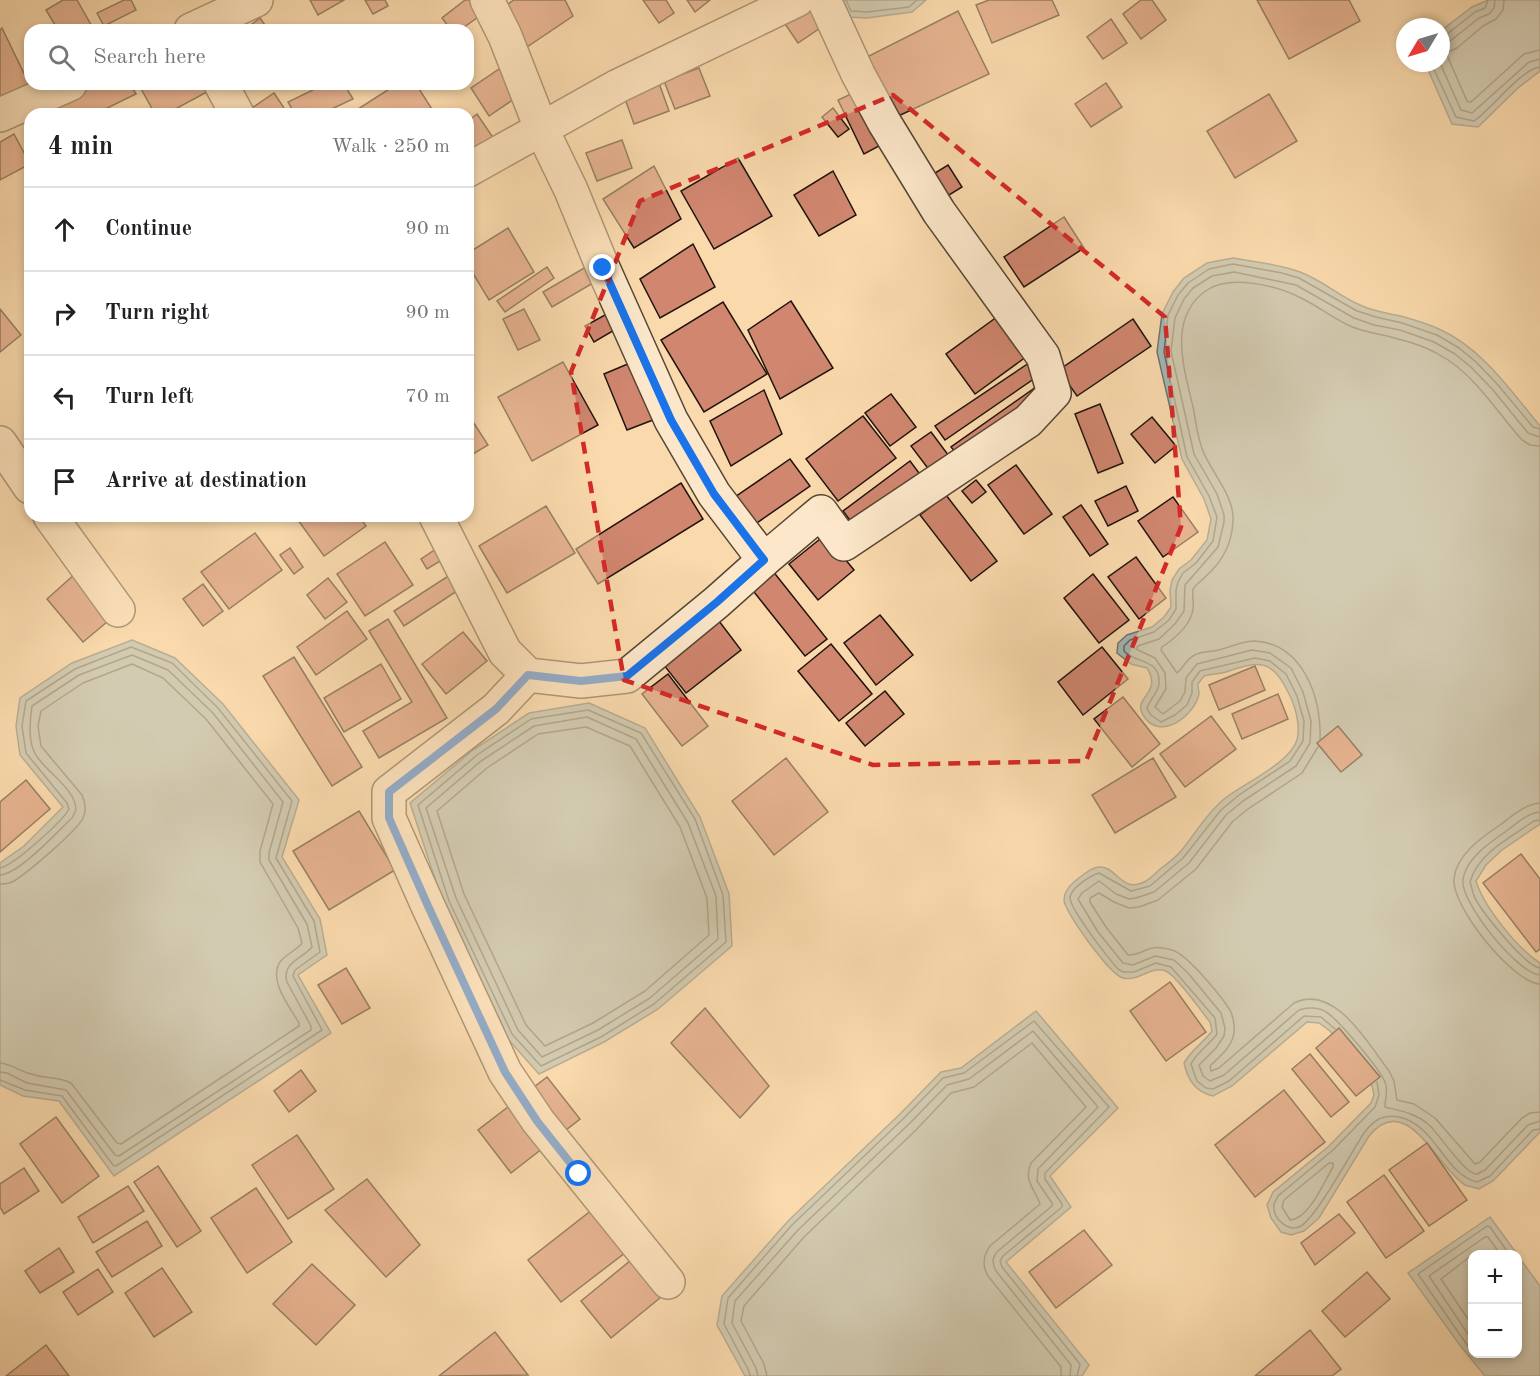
<!DOCTYPE html>
<html lang="en">
<head>
<meta charset="utf-8">
<style>
  :root { --surface:#fff; --page:#f2f2f2; --text:#202124; --muted:#757577; --line:#e0e0e0 }
  body { margin:0; font-family:"Old Standard TT",serif; background:var(--page); color:var(--text) }
  .controls { position:absolute; right:18px; bottom:18px; display:grid; overflow:hidden; border-radius:12px; box-shadow:0 3px 9px #0003 }
  .controls button { width:54px; height:54px; display:grid; place-items:center; padding:0; border:0; border-bottom:2px solid var(--line); background:var(--surface); color:var(--text); font:30px sans-serif }
  .compass { position:absolute; left:1396px; top:18px; width:54px; height:54px; border-radius:50%; background:var(--surface); box-shadow:0 3px 9px #0003; rotate:232deg }
  .stop { position:absolute; width:18px; height:18px; margin:-14px; border:4px solid #1a73e8; border-radius:50%; background:#fff }
  .stop.end { background:#1a73e8; border-color:#fff; box-shadow:0 2px 6px #0008 }
  .list { margin:0; padding:0; list-style:none }
  h2 { display:flex; justify-content:space-between; align-items:center; height:78px; margin:0; padding:0 24px; font-size:26px }
  h2 small { font-size:20px; font-weight:400; color:var(--muted) }
  .list li { display:grid; grid-template-columns:39px 1fr auto; gap:18px; align-items:center; box-sizing:border-box; height:84px; padding:0 24px; border-top:2px solid var(--line) }
  .list b { display:block; font-size:22px; white-space:nowrap }
  .list em { font-size:20px; font-style:normal; color:var(--muted) }
  .icon { flex:none; width:33px; height:33px; fill:none; stroke:currentColor; stroke-width:2; stroke-linecap:round; stroke-linejoin:round }
  .map { position:relative; flex:none; width:1540px; height:1376px; overflow:hidden }
  .search { position:absolute; background:var(--surface); box-shadow:0 3px 9px #0003; left:24px; top:24px; width:450px; height:66px; display:flex; align-items:center; gap:15px; box-sizing:border-box; padding:0 21px; border-radius:18px; color:var(--muted); font-size:22px }
  .panel { position:absolute; background:var(--surface); box-shadow:0 3px 9px #0003; left:24px; top:108px; width:450px; height:414px; border-radius:18px }
  .map>svg:first-child { display:block }
</style>
</head>
<body>
<div class="map">
<svg width="1540" height="1376" viewBox="0 0 1540 1376">
  <rect width="100%" height="100%" fill="#fadaad"/>
  <filter id="stains"><feTurbulence type="fractalNoise" baseFrequency=".00333" numOctaves="4"/><feColorMatrix values="0 0 0 0 .2 0 0 0 0 .09 0 0 0 0 .02 0 0 0 .5 -.17"/></filter>
  <radialGradient id="worn" r=".72"><stop offset=".6" stop-color="#630" stop-opacity="0"/><stop offset="1" stop-color="#630" stop-opacity=".3"/></radialGradient>
  <g fill="#a4b8b5" stroke="#6f7672" stroke-width="1.5">
    <polygon points="840,0 926,0 912,12 867,18 847,17"/>
    <polygon points="1488,0 1540,0 1540,71 1518,88 1478,127 1452,124 1425,63 1441,63 1442,30 1472,7"/>
    <path d="M1233 258C1255 262 1279 264 1300 272 1322 280 1339 296 1360 305 1374 312 1389 313 1404 317 1415 320 1428 324 1439 329 1482 348 1511 391 1540 426V824L1502 850 1486 865 1476 881C1484 907 1517 948 1540 963V1132L1493 1181 1479 1189C1474 1187 1469 1187 1465 1185 1437 1168 1407 1089 1369 1136L1319 1218 1304 1231 1291 1235 1281 1232 1271 1218 1267 1205 1273 1192 1329 1146 1371 1103 1374 1095 1372 1086 1330 1031 1319 1023 1307 1022 1232 1086 1213 1096C1196 1092 1188 1081 1184 1063 1191 1050 1203 1043 1212 1031L1210 1022C1201 1011 1177 976 1166 971 1150 965 1140 982 1123 978 1110 975 1064 911 1064 900 1064 892 1069 886 1075 881 1082 876 1090 868 1098 867 1117 865 1121 895 1146 881 1151 878 1156 873 1160 869 1167 864 1175 858 1181 851 1195 834 1206 814 1224 799 1243 784 1290 763 1297 740 1301 725 1295 705 1288 692 1272 658 1258 661 1226 672 1219 674 1211 674 1204 676L1198 684C1198 687 1199 691 1199 694 1195 715 1160 743 1143 715 1132 697 1163 694 1147 668L1131 664 1117 653 1118 643 1127 635 1152 627 1164 617 1171 607 1170 590 1172 580 1179 569 1191 560 1207 540 1211 519 1204 499 1182 459 1157 352 1162 314 1173 292 1184 278 1207 263Z"/>
    <polygon points="132,640 175,658 223,704 299,800 282,857 320,919 327,955 298,975 331,1033 114,1176 59,1101 23,1096 0,1085 0,863 24,846 63,807 20,755 16,726 20,698 72,663"/>
    <polygon points="589,703 645,728 700,817 729,894 732,946 658,1009 604,1042 539,1074 507,1038 443,903 410,803 473,750 529,713"/>
    <polygon points="1036,1011 1118,1108 1050,1176 1071,1207 1006,1262 1089,1365 1082,1376 745,1376 717,1325 722,1296 788,1221 901,1113 941,1072 961,1068"/>
    <polygon points="1490,1217 1517,1254 1472,1254 1472,1354 1518,1354 1518,1256 1540,1286 1540,1376 1485,1376 1459,1344 1408,1273"/>
  </g>
  <g fill="none" stroke-linecap="round" stroke-linejoin="round">
    <g stroke="#626661" stroke-width="1.5">
      <polyline points="846,0 851,11 867,12 909,7 917,0"/>
      <polyline points="1504,0 1503,10 1496,19 1483,26 1457,48 1446,53 1467,101 1471,102 1524,54 1540,50"/>
      <polyline points="1441,35 1446,35 1475,12 1485,8 1488,0"/>
      <polyline points="1441,43 1450,41 1479,18 1489,14 1494,8 1495,0"/>
      <path d="M1431 63 1456 117 1474 121C1492 109 1521 69 1540 67"/>
      <polyline points="1440,63 1461,110 1472,113 1529,62 1540,59"/>
      <path d="M1540 437 1528 433 1493 390 1471 367 1455 354 1434 342 1400 330 1374 325 1354 318 1296 285 1234 272 1212 276 1193 288 1184 299 1175 318 1171 351 1194 454 1217 494 1224 515V522L1218 547 1185 585 1184 611 1175 624 1159 639 1138 646 1136 649 1155 658 1165 673 1166 689 1155 707 1163 714 1180 701 1185 692 1186 678 1197 664 1252 650 1270 653 1291 668 1303 692 1311 721 1310 743 1296 766 1243 801 1226 815 1189 863 1154 892 1136 898 1129 899 1116 894 1099 881 1082 893 1078 899 1098 932 1123 963 1133 965 1155 956 1174 960 1188 973 1221 1013 1225 1028 1224 1036 1216 1048 1199 1065 1203 1076 1210 1081 1224 1075 1299 1010C1307 1007 1319 1007 1326 1012 1338 1019 1378 1067 1384 1080 1389 1089 1385 1098 1385 1107 1401 1111 1415 1113 1428 1124 1438 1132 1465 1175 1477 1174 1478 1174 1484 1170 1485 1170L1528 1125 1540 1121"/>
      <polygon points="588,710 641,733 695,819 723,895 726,942 654,1004 601,1037 541,1066 512,1034 449,901 418,805 477,755 531,719"/>
      <polygon points="587,717 636,739 688,823 716,896 718,939 650,998 598,1030 542,1057 518,1030 456,898 426,808 481,761 534,726"/>
      <polygon points="586,727 630,746 680,827 707,898 709,935 645,991 593,1023 545,1046 526,1025 464,894 437,811 487,768 538,734"/>
      <path d="M1320 739C1322 698 1303 644 1255 641 1242 641 1231 647 1219 650 1211 652 1201 651 1193 656 1186 660 1183 668 1177 673L1161 650 1162 647C1174 639 1191 625 1193 609 1194 602 1192 595 1193 589 1197 583 1202 581 1206 576 1222 562 1232 543 1233 521 1235 497 1211 472 1203 451 1197 437 1196 421 1193 407 1184 368 1167 317 1207 290 1231 274 1279 286 1303 299 1319 307 1334 319 1350 326 1366 333 1382 334 1398 339 1416 343 1433 350 1448 360 1478 380 1498 413 1522 440L1530 445 1540 446"/>
      <path d="M1318 747 1302 773 1248 809 1233 821 1196 869 1158 900 1139 907 1129 908 1114 902 1099 893 1090 898V902L1106 927 1128 955C1146 955 1147 942 1172 950 1187 954 1221 996 1230 1010 1233 1016 1235 1026 1234 1033 1232 1047 1219 1057 1210 1066L1211 1071 1219 1068 1294 1003C1335 983 1369 1045 1389 1071L1394 1081 1397 1100 1414 1104 1435 1118 1475 1164 1480 1162 1522 1118 1530 1113 1540 1112"/>
      <path d="M1540 803C1525 804 1512 816 1500 825 1482 837 1456 855 1454 879 1451 906 1513 983 1540 984"/>
      <path d="M1540 812C1527 813 1515 825 1505 832 1489 843 1466 859 1463 879 1459 901 1518 974 1540 975"/>
      <path d="M1540 820 1534 821C1511 837 1478 853 1470 882 1472 888 1473 895 1476 900 1484 914 1525 966 1540 968"/>
      <path d="M0 868C13 866 63 821 69 809L67 803 26 753 22 726 26 701 75 669 131 647 172 663 218 708 292 801 276 858 314 921 320 952 295 970 293 976 322 1030 116 1166 113 1165 62 1096 25 1090 0 1080"/>
      <path d="M0 875C19 874 57 832 72 818L76 810C76 787 40 769 33 749 28 735 30 719 32 706L79 675 132 655 168 670 213 713 283 802 269 853V860L307 924 312 947C302 959 281 963 287 982L311 1026V1030L119 1156 115 1155 66 1090 27 1083 7 1073 0 1072"/>
      <path d="M0 884C5 884 9 884 14 881 27 873 77 831 83 818 87 810 85 802 82 795L41 746 38 726 41 711 83 683 132 664 163 678 206 719 273 804 260 851V862L298 928 302 943C296 951 286 954 280 962 268 981 290 1007 299 1023V1026L121 1144 117 1143 71 1083C58 1076 42 1079 28 1073 18 1070 11 1064 0 1063"/>
      <path d="M1335 1029 1321 1017 1304 1016 1229 1081 1213 1089 1206 1088 1197 1081 1191 1064C1197 1052 1209 1045 1217 1034L1215 1018 1171 967 1156 963 1134 972H1123L1118 969C1109 959 1069 908 1070 897 1072 887 1090 876 1099 873L1131 891 1150 886 1183 858 1221 810 1239 795 1290 761 1303 741 1304 721 1297 696 1286 674 1270 661 1255 658 1200 671 1192 682V693L1187 705 1175 715 1161 722 1151 715 1147 709C1149 700 1158 693 1159 684 1161 658 1135 664 1124 651V646L1130 640 1154 632 1169 620 1176 609V590L1178 582 1183 573 1196 563 1213 541 1217 517 1209 496 1187 457 1164 352 1168 315 1178 295 1188 283 1209 269 1233 264 1282 273 1299 278 1357 311 1376 317 1402 323 1437 335 1459 348 1476 362 1498 385 1533 427 1540 429"/>
      <path d="M1377 1082 1379 1095 1375 1107 1333 1150 1278 1196C1277 1199 1275 1201 1274 1204 1272 1218 1288 1233 1301 1226 1317 1216 1351 1153 1364 1133 1374 1120 1382 1114 1399 1117 1436 1125 1444 1174 1477 1182L1490 1176 1533 1130 1540 1129"/>
      <path d="M1329 1163H1333V1167C1324 1182 1309 1219 1290 1220L1282 1207 1284 1200Z"/>
      <polyline points="1472,1255 1441,1279 1472,1325"/>
      <polyline points="1472,1340 1429,1276 1485,1237 1488,1237 1500,1254"/>
      <polyline points="1472,1352 1418,1274 1487,1226 1490,1227 1509,1254"/>
      <polyline points="750,1376 749,1371 724,1324 728,1298 792,1225 905,1117 943,1078 964,1073 1034,1021 1109,1107 1045,1173 1045,1179 1062,1204 1062,1207 1003,1256 1000,1261 1002,1267 1080,1364 1077,1376"/>
      <path d="M758 1376 756 1368 732 1323 735 1301 798 1230 910 1123 947 1085 969 1079 1033 1031 1098 1107 1038 1169 1037 1181 1052 1203V1206L998 1251C992 1257 992 1264 996 1271L1071 1365 1070 1376"/>
      <path d="M767 1376 764 1364 741 1321 744 1306 804 1237 916 1130 951 1093 974 1087 1032 1043 1086 1107 1031 1163C1023 1181 1035 1189 1040 1204L990 1246C983 1256 982 1266 988 1276L1061 1367V1376"/>
    </g>
  </g>
  <g fill="#d0866f" stroke="#20140d" stroke-width="1.5">
    <polygon points="63,0 77,0 94,30 58,30 46,10"/>
    <polygon points="124,0 131,0 136,10 104,26 97,13"/>
    <polygon points="310,0 344,0 318,15"/>
    <polygon points="365,0 385,0 388,6 373,14"/>
    <polygon points="465,0 476,0 485,12 460,30 451,30 442,18"/>
    <polygon points="514,0 565,0 573,16 527,47 505,6"/>
    <polygon points="643,0 666,0 674,13 659,23"/>
    <polygon points="687,0 710,0 695,12"/>
    <polygon points="814,0 829,22 798,43 783,21"/>
    <polygon points="989,0 1052,0 1059,15 992,43 976,5"/>
    <polygon points="1141,0 1152,0 1166,20 1141,39 1123,14"/>
    <polygon points="1257,0 1349,0 1360,21 1289,59"/>
    <polygon points="958,11 989,74 894,118 863,59"/>
    <polygon points="260,18 267,28 264,30 255,30 251,25"/>
    <polygon points="1111,19 1127,43 1103,59 1087,37"/>
    <polygon points="2,28 32,90 0,105 0,30"/>
    <polygon points="502,67 520,95 489,116 471,88"/>
    <polygon points="699,68 710,96 675,109 664,81"/>
    <polygon points="659,83 669,111 634,124 624,96"/>
    <polygon points="1106,83 1122,107 1091,127 1075,104"/>
    <polygon points="86,84 130,84 136,94 95,114 28,113"/>
    <polygon points="141,84 202,84 207,92 166,114 155,114 139,85"/>
    <polygon points="325,84 344,84 353,99 321,114 295,114 288,102"/>
    <polygon points="397,84 416,84 435,114 361,114 358,109"/>
    <polygon points="274,93 288,114 256,114 252,108"/>
    <polygon points="853,93 879,146 864,154 838,100"/>
    <polygon points="1269,94 1297,141 1235,178 1207,131"/>
    <polygon points="833,108 849,129 838,137 822,117"/>
    <polygon points="477,114 496,142 468,161 468,121"/>
    <polygon points="14,134 30,164 0,180 0,142"/>
    <polygon points="622,140 632,168 597,181 586,153"/>
    <polygon points="738,158 772,216 714,249 681,191"/>
    <polygon points="948,165 962,187 941,200 927,178"/>
    <polygon points="654,166 681,219 634,248 603,199"/>
    <polygon points="833,171 856,215 819,236 794,195"/>
    <polygon points="1064,217 1084,248 1024,287 1004,257"/>
    <polygon points="508,228 534,272 489,300 468,265 468,253"/>
    <polygon points="693,244 715,287 660,318 640,279"/>
    <polygon points="591,264 600,279 552,307 543,292"/>
    <polygon points="547,267 554,278 505,312 497,301"/>
    <polygon points="791,301 833,368 780,399 748,330"/>
    <polygon points="723,302 767,374 704,412 661,340"/>
    <polygon points="0,309 21,335 0,352"/>
    <polygon points="524,309 540,340 518,350 503,319"/>
    <polygon points="614,310 623,325 594,342 585,326"/>
    <polygon points="1001,314 1030,354 975,394 946,354"/>
    <polygon points="1133,319 1151,346 1077,396 1059,370"/>
    <polygon points="642,358 666,415 627,430 604,374"/>
    <polygon points="1032,361 1041,374 945,440 935,426"/>
    <polygon points="563,362 598,425 532,461 498,397"/>
    <polygon points="1043,382 1051,393 960,458 951,447"/>
    <polygon points="764,390 782,434 731,466 710,421"/>
    <polygon points="891,394 916,427 890,446 865,413"/>
    <polygon points="1100,404 1123,463 1098,473 1075,414"/>
    <polygon points="468,414 488,445 468,457"/>
    <polygon points="863,416 896,458 838,501 806,459"/>
    <polygon points="1152,417 1176,446 1155,463 1131,434"/>
    <polygon points="931,432 952,460 933,475 911,446"/>
    <polygon points="790,459 810,486 754,525 735,497"/>
    <polygon points="910,461 922,477 855,527 843,511"/>
    <polygon points="1016,465 1052,514 1024,534 988,485"/>
    <polygon points="976,480 986,492 972,503 962,491"/>
    <polygon points="681,483 703,519 598,584 576,549"/>
    <polygon points="1126,486 1138,511 1108,526 1095,501"/>
    <polygon points="946,495 997,561 971,581 920,515"/>
    <polygon points="1173,497 1198,532 1163,557 1138,521"/>
    <polygon points="1081,505 1108,544 1090,556 1063,517"/>
    <polygon points="546,506 575,553 507,593 479,546"/>
    <polygon points="295,516 359,516 366,526 324,556"/>
    <polygon points="255,533 282,570 229,609 201,572"/>
    <polygon points="825,535 854,570 818,600 789,564"/>
    <polygon points="385,542 413,585 365,616 337,574"/>
    <polygon points="445,543 452,554 427,569 421,559"/>
    <polygon points="290,548 303,567 294,574 280,555"/>
    <polygon points="1136,557 1166,598 1139,619 1108,577"/>
    <polygon points="768,565 827,639 805,656 746,582"/>
    <polygon points="76,573 113,617 83,642 47,599"/>
    <polygon points="453,573 463,587 404,626 394,611"/>
    <polygon points="1093,574 1129,620 1099,643 1064,598"/>
    <polygon points="328,578 347,602 325,619 307,595"/>
    <polygon points="203,584 223,611 203,626 183,599"/>
    <polygon points="347,611 367,639 316,675 297,647"/>
    <polygon points="880,615 913,655 876,685 844,643"/>
    <polygon points="388,619 447,718 379,758 363,731 412,702 369,631"/>
    <polygon points="719,621 741,650 686,693 663,664"/>
    <polygon points="463,632 487,661 446,694 422,664"/>
    <polygon points="831,644 872,694 839,721 798,671"/>
    <polygon points="1102,647 1128,679 1083,715 1058,682"/>
    <polygon points="294,657 362,767 332,786 263,676"/>
    <polygon points="381,664 401,699 344,732 324,698"/>
    <polygon points="1255,666 1265,690 1219,710 1209,685"/>
    <polygon points="668,674 708,726 682,746 642,694"/>
    <polygon points="885,691 904,714 865,746 846,723"/>
    <polygon points="1278,694 1288,719 1242,739 1232,714"/>
    <polygon points="1123,697 1160,744 1132,767 1094,719"/>
    <polygon points="1211,716 1236,749 1185,787 1160,754"/>
    <polygon points="1338,726 1362,755 1341,772 1317,743"/>
    <polygon points="786,758 828,812 774,855 732,801"/>
    <polygon points="1153,758 1176,797 1115,833 1092,795"/>
    <polygon points="26,780 50,809 0,852 0,802"/>
    <polygon points="359,811 395,870 329,910 293,851"/>
    <polygon points="1521,854 1540,879 1540,949 1536,952 1483,883"/>
    <polygon points="346,968 370,1008 342,1024 318,985"/>
    <polygon points="1170,982 1206,1032 1166,1061 1130,1011"/>
    <polygon points="705,1008 769,1086 740,1118 671,1043"/>
    <polygon points="1339,1028 1380,1077 1356,1096 1316,1048"/>
    <polygon points="1310,1054 1349,1102 1331,1117 1292,1069"/>
    <polygon points="301,1070 316,1091 289,1112 274,1091"/>
    <polygon points="547,1077 580,1119 511,1173 478,1130"/>
    <polygon points="1284,1090 1325,1142 1255,1197 1215,1145"/>
    <polygon points="56,1117 99,1176 62,1203 20,1144"/>
    <polygon points="297,1135 334,1189 288,1219 252,1165"/>
    <polygon points="1427,1143 1467,1200 1429,1226 1389,1170"/>
    <polygon points="158,1166 201,1231 177,1247 134,1182"/>
    <polygon points="24,1168 39,1191 4,1214 0,1207 0,1184"/>
    <polygon points="1384,1175 1424,1231 1386,1258 1347,1202"/>
    <polygon points="367,1179 420,1245 386,1277 325,1210"/>
    <polygon points="128,1186 144,1211 93,1243 78,1217"/>
    <polygon points="256,1188 292,1242 247,1273 211,1218"/>
    <polygon points="597,1206 630,1249 561,1302 528,1260"/>
    <polygon points="1339,1214 1355,1233 1315,1265 1301,1243"/>
    <polygon points="147,1221 162,1246 112,1277 96,1252"/>
    <polygon points="1084,1230 1112,1265 1056,1308 1029,1272"/>
    <polygon points="59,1248 74,1272 40,1293 25,1271"/>
    <polygon points="636,1256 666,1293 611,1338 581,1301"/>
    <polygon points="312,1264 355,1305 316,1345 273,1304"/>
    <polygon points="162,1268 192,1312 154,1337 125,1293"/>
    <polygon points="98,1269 113,1292 78,1315 63,1292"/>
    <polygon points="1367,1272 1390,1299 1345,1337 1322,1311"/>
    <polygon points="1310,1330 1341,1369 1332,1376 1255,1376"/>
    <polygon points="495,1332 528,1375 439,1376"/>
    <polygon points="46,1345 69,1376 6,1376"/>
  </g>
  <g fill="none" stroke-linecap="round" stroke-linejoin="round">
    <defs>
      <g id="street">
        <polyline points="487,0 505,36 541,128 571,190 603,268 671,420 714,494 764,560 821,512 844,544 1028,421 1054,393 1043,356 939,212 884,122 858,74 824,0"/>
        <polyline points="191,30 256,0"/>
        <polyline points="221,84 237,114"/>
        <polyline points="0,115 70,84"/>
        <polyline points="468,170 618,86 797,0"/>
        <polyline points="0,443 30,487"/>
        <polyline points="50,516 118,610"/>
        <polyline points="436,516 505,652 528,675 581,681 627,676 717,602 764,560"/>
        <polyline points="528,675 496,709 389,792 389,818 428,906 505,1072 538,1121 668,1282"/>
      </g>
    </defs>
    <use href="#street" stroke="#564635" stroke-width="36"/>
    <use href="#street" stroke="#fce7ca" stroke-width="33"/>
  </g>
  <g fill="none" stroke-linecap="round" stroke-linejoin="round">
    <polyline stroke="#1a73e8" stroke-width="8" points="579,1174 537,1121 505,1072 428,906 389,818 389,792 496,709 528,675 581,681 627,676 717,602 764,560 714,494 671,420 603,268"/>
  </g>
  <path d="M0 0H1540V1376H0ZM893 95 1165 317 1181 527 1086 761 873 765 624 680 571 372 640 201Z" fill="#fadaad" fill-opacity=".55" fill-rule="evenodd"/>
  <path fill="none" stroke="#d62828" stroke-width="4.5" stroke-dasharray="12 8" stroke-linejoin="round" d="M893 95 1165 317 1181 527 1086 761 873 765 624 680 571 372 640 201Z"/>
  <rect width="100%" height="100%" filter="url(#stains)"/>
  <rect width="100%" height="100%" fill="url(#worn)"/>
</svg>
<div class="controls">
<button>+</button>
<button>−</button>
</div>
<svg class="compass" viewBox="-18 -18 36 36"><path d="M0-13l5 13h-10z" fill="#e53935"/><path d="M0 13l5-13h-10z" fill="#757577"/></svg>
<div class="stop" style="left:579px;top:1174px"></div>
<div class="stop end" style="left:603px;top:268px"></div>
<div class="search"><svg class="icon" aria-label="search" viewBox="0 0 24 24"><circle cx="10" cy="10" r="6"/><path d="M15 15l6 6"/></svg>Search here</div>
<section class="panel">
<h2>4 min<small>Walk · 250 m</small></h2>
<ul class="list">
<li><svg class="icon" aria-label="ahead" viewBox="0 0 24 24"><path d="M12 20V5M6 11l6-6 6 6"/></svg><div><b>Continue</b></div><em>90 m</em></li>
<li><svg class="icon" aria-label="right" viewBox="0 0 24 24"><path d="M7 20v-9h11M14 6l5 5-5 5"/></svg><div><b>Turn right</b></div><em>90 m</em></li>
<li><svg class="icon" aria-label="left" viewBox="0 0 24 24"><path d="M17 20v-9H6M10 6l-5 5 5 5"/></svg><div><b>Turn left</b></div><em>70 m</em></li>
<li><svg class="icon" aria-label="arrive" viewBox="0 0 24 24"><path d="M6 21V4h12l-3 4 3 4H6"/></svg><div><b>Arrive at destination</b></div></li>
</ul>
</section>
</div>
</body>
</html>
